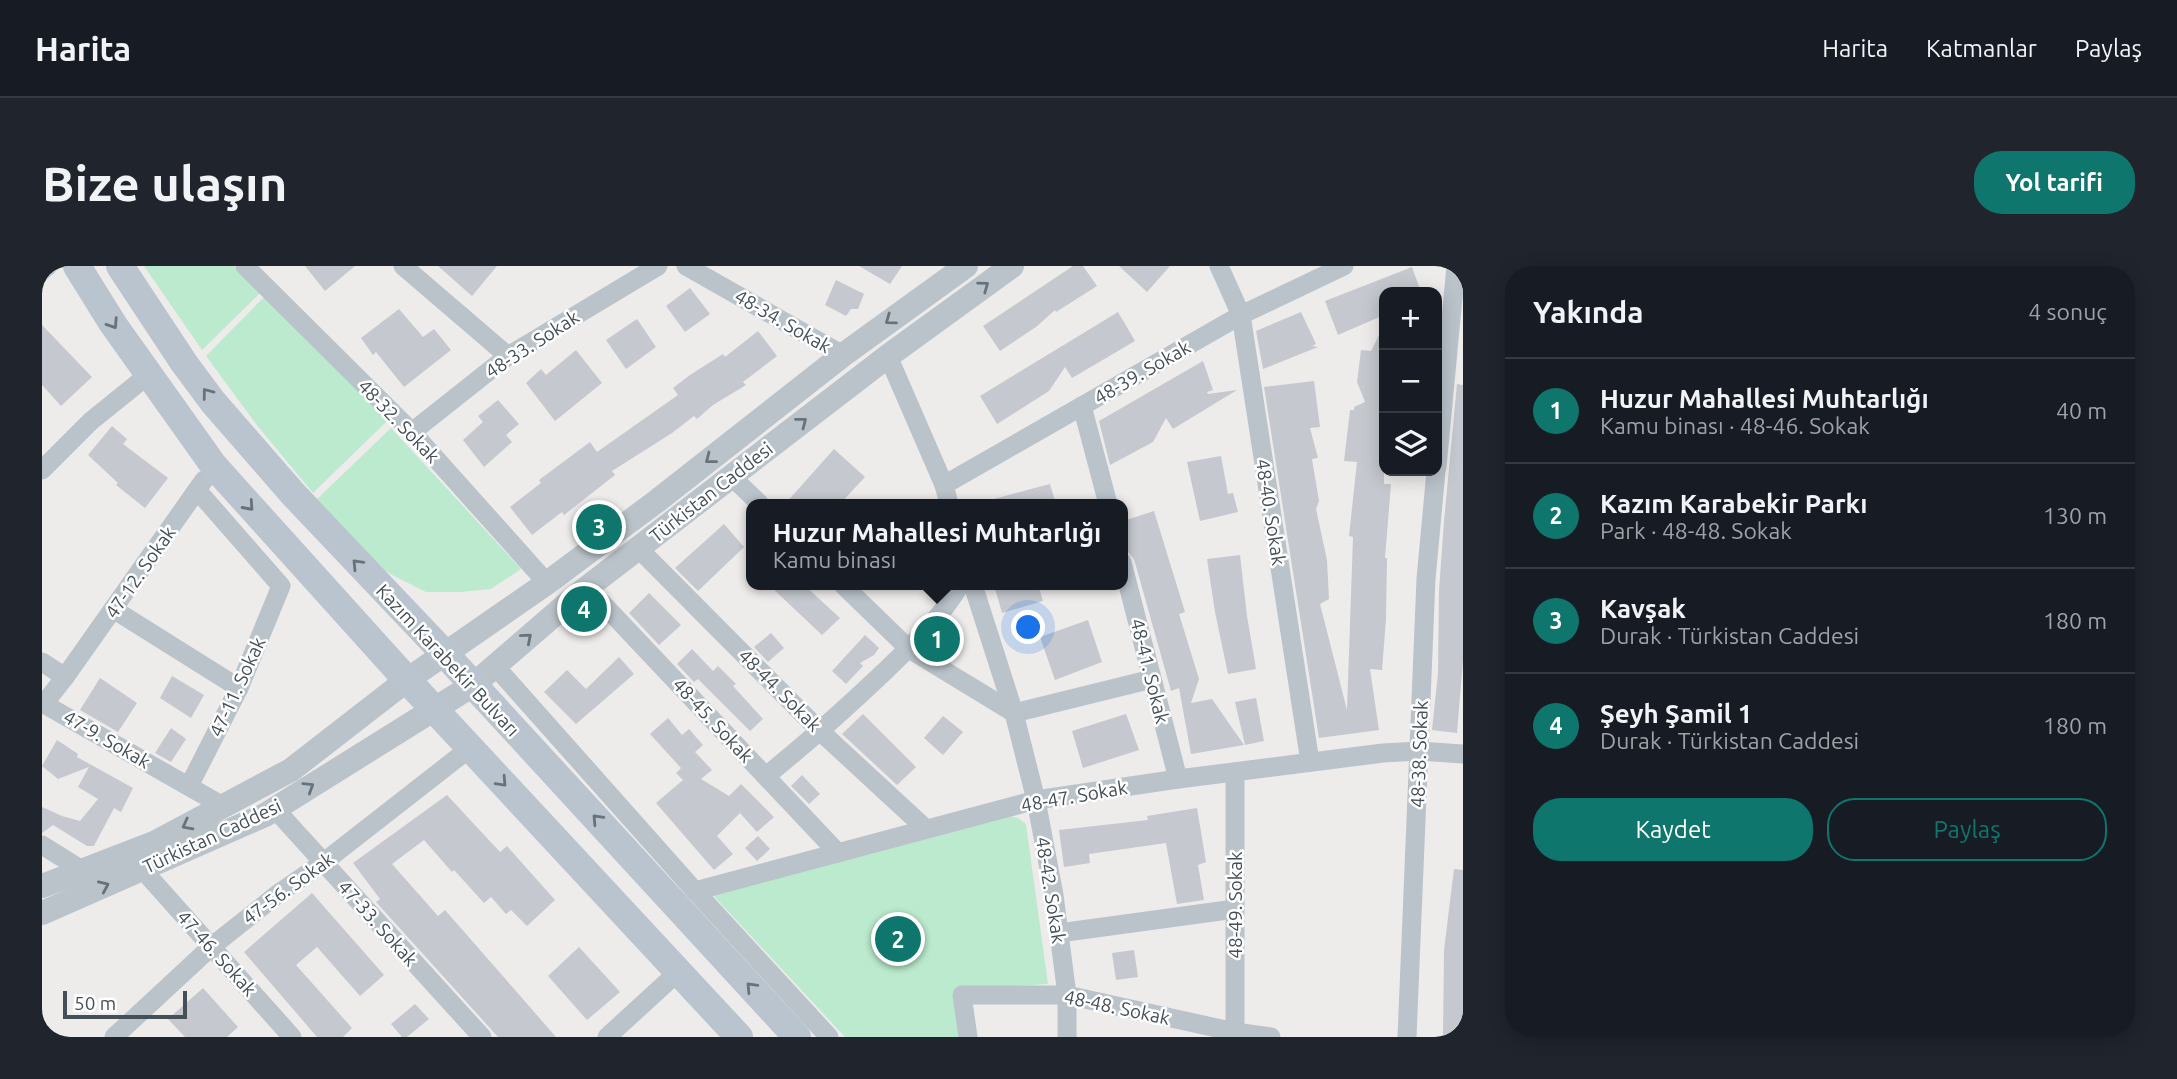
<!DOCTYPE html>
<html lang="tr">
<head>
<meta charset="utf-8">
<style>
  :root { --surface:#171b24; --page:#20242c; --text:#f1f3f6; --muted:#9ea1a6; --line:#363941; --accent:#0f766e }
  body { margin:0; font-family:Ubuntu,sans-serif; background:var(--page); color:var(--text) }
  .controls { position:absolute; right:21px; top:21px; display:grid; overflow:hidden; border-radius:14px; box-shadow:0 4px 18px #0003 }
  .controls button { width:63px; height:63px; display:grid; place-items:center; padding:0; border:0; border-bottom:2px solid var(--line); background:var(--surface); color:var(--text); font:35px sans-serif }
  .scale { position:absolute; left:21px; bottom:18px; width:124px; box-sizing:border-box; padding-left:7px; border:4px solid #454f57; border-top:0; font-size:19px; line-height:24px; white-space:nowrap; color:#454f57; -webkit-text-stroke:5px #fff; paint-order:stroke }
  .you { position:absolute; left:987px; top:362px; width:24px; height:24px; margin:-18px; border:5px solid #fff; border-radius:50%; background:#1a73e8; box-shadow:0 0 0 10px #1a73e833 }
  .badge { display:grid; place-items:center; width:46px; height:46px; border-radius:50%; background:var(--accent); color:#fff; font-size:23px; font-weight:700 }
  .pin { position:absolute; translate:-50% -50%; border:4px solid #fff; box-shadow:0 2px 7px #0006 }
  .popup { position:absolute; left:704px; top:233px; width:382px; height:91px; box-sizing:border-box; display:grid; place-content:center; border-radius:14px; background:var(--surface); filter:drop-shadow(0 2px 5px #0005); font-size:23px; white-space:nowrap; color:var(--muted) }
  .popup b { font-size:26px; color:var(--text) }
  .popup::after { content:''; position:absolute; left:50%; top:100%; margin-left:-14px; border:14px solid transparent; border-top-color:var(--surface) }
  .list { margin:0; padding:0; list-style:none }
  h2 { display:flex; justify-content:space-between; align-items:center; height:91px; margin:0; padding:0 28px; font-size:30px }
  h2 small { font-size:23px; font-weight:400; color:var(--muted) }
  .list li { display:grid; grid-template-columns:46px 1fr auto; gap:21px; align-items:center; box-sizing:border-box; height:105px; padding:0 28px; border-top:2px solid var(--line) }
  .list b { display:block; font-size:26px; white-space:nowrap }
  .list p { margin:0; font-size:23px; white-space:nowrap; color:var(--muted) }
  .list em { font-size:23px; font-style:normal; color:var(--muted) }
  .actions { display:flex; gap:14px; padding:21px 28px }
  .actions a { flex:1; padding:16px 0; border:2px solid var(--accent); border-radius:28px; text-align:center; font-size:24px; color:var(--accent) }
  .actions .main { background:var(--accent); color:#fff }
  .icon { flex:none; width:38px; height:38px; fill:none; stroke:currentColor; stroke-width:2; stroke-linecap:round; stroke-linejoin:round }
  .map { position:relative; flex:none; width:1421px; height:771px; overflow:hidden; border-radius:28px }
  header { display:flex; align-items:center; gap:42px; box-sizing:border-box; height:98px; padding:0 35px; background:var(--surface); border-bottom:2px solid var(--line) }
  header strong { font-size:33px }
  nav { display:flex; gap:38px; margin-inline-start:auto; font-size:24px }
  .intro { display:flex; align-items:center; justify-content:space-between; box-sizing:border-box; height:168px; padding:0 42px }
  h1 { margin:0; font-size:49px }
  .button { padding:18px 32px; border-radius:28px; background:var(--accent); color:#fff; font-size:24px; font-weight:700 }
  main { display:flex; gap:42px; padding:0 42px }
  aside { flex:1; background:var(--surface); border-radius:28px; box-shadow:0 4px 18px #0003 }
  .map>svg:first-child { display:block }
</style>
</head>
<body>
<header>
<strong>Harita</strong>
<nav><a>Harita</a><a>Katmanlar</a><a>Paylaş</a></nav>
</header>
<div class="intro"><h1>Bize ulaşın</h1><a class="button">Yol tarifi</a></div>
<main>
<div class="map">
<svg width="1421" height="771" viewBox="0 0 1421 771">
  <rect width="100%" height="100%" fill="#eeebeb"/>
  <g fill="#bceace">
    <polygon points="102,0 192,0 219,26 160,84"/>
    <polygon points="223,30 345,155 271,227 214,158 164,90"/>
    <polygon points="349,162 479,303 449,323 419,326 384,326 350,309 329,295 274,234"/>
    <polygon points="963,549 976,552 984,558 1006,718 913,724 919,771 803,771 669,627"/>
  </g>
  <g fill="#c5c8ce">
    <polygon points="263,0 313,0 283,25"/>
    <polygon points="396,0 455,0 430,30"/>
    <polygon points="817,0 860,0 848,18"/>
    <polygon points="1031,0 1041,0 1055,20 1014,46 1013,44 994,61 958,85 941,60"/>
    <polygon points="1077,0 1128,0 1105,26"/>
    <polygon points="1370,1 1379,26 1342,26 1342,49 1296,69 1283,35"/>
    <polygon points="794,14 822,28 816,43 809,43 804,50 783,39"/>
    <polygon points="648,22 668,48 643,66 624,40"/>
    <polygon points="357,43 381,71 392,63 409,84 362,121 334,86 331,89 319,72"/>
    <polygon points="1076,46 1093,75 1030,112 1023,101 1007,125 955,158 938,130"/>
    <polygon points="1259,46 1274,78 1270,80 1276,81 1221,103 1214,65"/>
    <polygon points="595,53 614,81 584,103 564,74"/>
    <polygon points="0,59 50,111 19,140 0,119"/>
    <polygon points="1342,59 1342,218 1349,218 1343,292 1345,292 1344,353 1340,404 1328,403 1337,464 1277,472 1222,121 1272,115 1278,161 1268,162 1276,192 1270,193 1277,235 1274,243 1285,294 1287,333 1278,338 1305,444 1311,271 1307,270 1315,196 1302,195 1308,144 1312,144 1312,141 1323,136 1315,116 1319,84 1329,85"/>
    <polygon points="716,65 735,90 701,116 704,119 671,139 655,153 652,150 630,167 570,205 573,209 522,249 520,246 490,269 468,241 499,217 497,214 548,176 555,186 636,129 631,122 648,109 681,88 683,91"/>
    <polygon points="534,84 560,117 513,155 484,117 499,103 504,109"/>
    <polygon points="1161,95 1171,124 1165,126 1166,128 1195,124 1131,163 1124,152 1111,176 1068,199 1057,155"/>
    <polygon points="1415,118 1421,119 1421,394 1415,467 1390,464 1396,407 1397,325 1402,255"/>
    <polygon points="456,134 477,158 464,169 470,176 442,201 421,174 441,156 436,150"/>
    <polygon points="70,160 85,173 81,178 126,212 103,242 74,219 76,217 46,189"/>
    <polygon points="792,183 823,211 798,238 743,238"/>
    <polygon points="1179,190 1186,228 1191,227 1196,246 1158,255 1145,196"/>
    <polygon points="1008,218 1014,238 949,238 948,234"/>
    <polygon points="1112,245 1143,346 1137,348 1157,413 1149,437 1170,433 1202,479 1149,488 1137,422 1129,425 1092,293 1086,286 1081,270 1081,255"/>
    <polygon points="682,258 702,281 656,325 633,302"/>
    <polygon points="1198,289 1205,350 1214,403 1186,408 1173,346 1165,293"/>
    <polygon points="727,319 762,319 798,352 780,369"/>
    <polygon points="952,319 996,319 1001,335 960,347"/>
    <polygon points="607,327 639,359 617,379 587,347"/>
    <polygon points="1046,354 1060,396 1013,414 998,371"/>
    <polygon points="729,367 742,382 726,396 712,381"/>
    <polygon points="823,369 837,382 832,389 818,397 821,400 804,418 790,405"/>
    <polygon points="896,369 904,377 895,386 887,379"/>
    <polygon points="650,383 671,405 676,400 694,418 691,420 721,453 708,465 656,413 652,416 635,398"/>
    <polygon points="577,391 592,408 534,458 502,426 525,404 544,423"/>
    <polygon points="130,410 162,429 149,452 118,432"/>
    <polygon points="58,412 95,437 76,466 38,444"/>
    <polygon points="1214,432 1222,475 1203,479 1193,436"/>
    <polygon points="821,448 874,501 855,519 800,468"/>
    <polygon points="1084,448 1097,484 1041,502 1030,465"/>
    <polygon points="901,450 921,466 901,489 882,472"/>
    <polygon points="626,452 640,469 647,463 661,479 653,486 670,504 659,513 687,530 699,518 732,551 715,566 698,547 675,570 691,588 672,604 614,537 641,514 634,507 639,502 608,468"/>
    <polygon points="129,462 144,473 129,496 113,487"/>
    <polygon points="15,474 36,488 35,491 91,522 79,546 72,542 52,580 45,580 11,559 0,567 0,541 20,550 38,555 56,533 36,521 47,501 16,513 0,500"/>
    <polygon points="760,509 778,528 767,538 749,520"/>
    <polygon points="405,529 458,586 465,580 513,634 485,660 469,644 464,648 449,631 442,637 412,604 410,606 382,574 350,598 396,650 403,644 514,771 456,771 334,636 338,633 311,597"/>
    <polygon points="1155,542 1164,596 1156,599 1162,634 1135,638 1124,577 1047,588 1048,597 1022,601 1017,564 1106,554 1105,550"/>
    <polygon points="716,570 728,583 715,595 703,582"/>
    <polygon points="1412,603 1421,604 1421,771 1401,771 1402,684"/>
    <polygon points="270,627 342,709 318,730 275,681 254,699 310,762 301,771 275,771 202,686"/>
    <polygon points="537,681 578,726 545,754 506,710"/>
    <polygon points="1092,684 1096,711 1074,714 1070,687"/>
    <polygon points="161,722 196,761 185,771 143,771 126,753"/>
    <polygon points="373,738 387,753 365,771 360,771 349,758"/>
  </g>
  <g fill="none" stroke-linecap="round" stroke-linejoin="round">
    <g stroke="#bac3ca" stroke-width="19">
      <polyline points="203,0 370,166 505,317"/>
      <polyline points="361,0 466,90"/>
      <polyline points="644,0 801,89"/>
      <polyline points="1177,0 1199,49 1268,496"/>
      <polyline points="0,5 6,0"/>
      <polyline points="846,90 902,219 907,238"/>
      <polyline points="1040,140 1066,238"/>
      <polyline points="370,166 466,90 616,0"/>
      <polyline points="1395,201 1414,0"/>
      <polyline points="0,204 49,155 106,109"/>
      <polyline points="689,210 718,238"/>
      <polyline points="902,219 1199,49 1302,0"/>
      <polyline points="596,282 779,466 884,563"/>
      <polyline points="1080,296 1136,513"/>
      <polyline points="801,319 867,383 972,447 1110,413"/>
      <polyline points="931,319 972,447 994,534 1012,629 1025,729 1025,771"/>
      <polyline points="545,321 796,587"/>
      <polyline points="71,343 197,422"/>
      <polyline points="0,396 23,411 2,438 181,540"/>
      <polyline points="453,400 653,625 787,771"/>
      <polyline points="23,411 162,214"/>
      <path d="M724 510C765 477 803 443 841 407 869 380 898 353 918 319"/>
      <polyline points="147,520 197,422 239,320 155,224"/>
      <polyline points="233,543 440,771"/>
      <polyline points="0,579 40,604"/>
      <polyline points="100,603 250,771"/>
      <polyline points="653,625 994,534 1136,513 1341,487 1377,485 1421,488"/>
      <polyline points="1017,667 1193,643"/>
      <polyline points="72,771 169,681 237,627 282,596 428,482"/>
      <polyline points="565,771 636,706"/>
      <polyline points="926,771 920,729 1025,729 1193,766 1229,771"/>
      <polyline points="1193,771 1193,506"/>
      <polyline points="1365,771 1384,313 1394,205"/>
    </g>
    <g stroke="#bac3ca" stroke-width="24">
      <polyline points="0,620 112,577 249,504 365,414 505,317 615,235 801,89 924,0"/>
      <polyline points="0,647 223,549 431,419 534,330 846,90 970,0"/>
    </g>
    <g stroke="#bac4ce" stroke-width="28">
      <polyline points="35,0 71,58 172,200 365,414 697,771"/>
      <polyline points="78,0 142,97 171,136 252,229 402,387 755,771"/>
    </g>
  </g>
  <defs><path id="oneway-chevron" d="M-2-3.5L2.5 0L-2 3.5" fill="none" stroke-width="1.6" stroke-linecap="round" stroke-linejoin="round" transform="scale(1.75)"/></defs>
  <g stroke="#68727a">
    <use href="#oneway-chevron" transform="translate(942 20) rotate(-36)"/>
    <use href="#oneway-chevron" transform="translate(848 54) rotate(144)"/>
    <use href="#oneway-chevron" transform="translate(760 156) rotate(-38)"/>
    <use href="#oneway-chevron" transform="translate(668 193) rotate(142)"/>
    <use href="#oneway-chevron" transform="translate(485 372) rotate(-41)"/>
    <use href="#oneway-chevron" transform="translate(267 521) rotate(-32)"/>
    <use href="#oneway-chevron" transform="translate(145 559) rotate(152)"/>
    <use href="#oneway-chevron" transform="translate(62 620) rotate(-24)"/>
  </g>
  <g stroke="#68727b">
    <use href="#oneway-chevron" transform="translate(71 58) rotate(57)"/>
    <use href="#oneway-chevron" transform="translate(165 127) rotate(-127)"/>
    <use href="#oneway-chevron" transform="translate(207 240) rotate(48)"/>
    <use href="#oneway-chevron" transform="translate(315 298) rotate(-134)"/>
    <use href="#oneway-chevron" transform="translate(460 516) rotate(47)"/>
    <use href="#oneway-chevron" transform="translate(555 553) rotate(-133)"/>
    <use href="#oneway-chevron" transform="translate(709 721) rotate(-133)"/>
  </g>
  <g text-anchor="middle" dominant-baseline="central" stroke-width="5" stroke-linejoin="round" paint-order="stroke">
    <g font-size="19" fill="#454f57" stroke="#fff">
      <text transform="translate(741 55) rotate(30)">48-34. Sokak</text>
      <text transform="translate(490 78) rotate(-33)">48-33. Sokak</text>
      <text transform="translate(1100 106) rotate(-30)">48-39. Sokak</text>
      <text transform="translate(357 155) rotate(46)">48-32. Sokak</text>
      <text transform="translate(669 226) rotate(-38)">Türkistan Caddesi</text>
      <text transform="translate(1229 246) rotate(81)">48-40. Sokak</text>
      <text transform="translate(98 306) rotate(-55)">47-12. Sokak</text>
      <text transform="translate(406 394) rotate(47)">Kazım Karabekir Bulvarı</text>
      <text transform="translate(1108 405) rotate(76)">48-41. Sokak</text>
      <text transform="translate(195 421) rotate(-65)">47-11. Sokak</text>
      <text transform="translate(738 424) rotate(45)">48-44. Sokak</text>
      <text transform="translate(671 454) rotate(47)">48-45. Sokak</text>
      <text transform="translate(65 473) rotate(30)">47-9. Sokak</text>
      <text transform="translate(1377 488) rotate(-88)">48-38. Sokak</text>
      <text transform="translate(1032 530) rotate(-10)">48-47. Sokak</text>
      <text transform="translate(170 570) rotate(-25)">Türkistan Caddesi</text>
      <text transform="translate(246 622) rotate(-36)">47-56. Sokak</text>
      <text transform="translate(1009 624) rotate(81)">48-42. Sokak</text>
      <text transform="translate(1193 639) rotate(-90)">48-49. Sokak</text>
      <text transform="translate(336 657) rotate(48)">47-33. Sokak</text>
      <text transform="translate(175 687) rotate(48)">47-46. Sokak</text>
      <text transform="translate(1075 741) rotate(12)">48-48. Sokak</text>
    </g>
  </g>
</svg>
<div class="controls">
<button>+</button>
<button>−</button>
<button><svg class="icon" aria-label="layers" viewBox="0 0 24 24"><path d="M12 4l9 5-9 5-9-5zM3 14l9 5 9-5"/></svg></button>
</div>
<div class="scale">50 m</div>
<div class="you"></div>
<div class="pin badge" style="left:895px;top:373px">1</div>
<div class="popup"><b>Huzur Mahallesi Muhtarlığı</b>Kamu binası</div>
<div class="pin badge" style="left:856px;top:673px">2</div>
<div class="pin badge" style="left:557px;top:261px">3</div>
<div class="pin badge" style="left:542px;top:343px">4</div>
</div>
<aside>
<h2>Yakında<small>4 sonuç</small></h2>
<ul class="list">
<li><span class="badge">1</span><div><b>Huzur Mahallesi Muhtarlığı</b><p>Kamu binası · 48-46. Sokak</p></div><em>40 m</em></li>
<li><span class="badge">2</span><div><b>Kazım Karabekir Parkı</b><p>Park · 48-48. Sokak</p></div><em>130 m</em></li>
<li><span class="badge">3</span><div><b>Kavşak</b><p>Durak · Türkistan Caddesi</p></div><em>180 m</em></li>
<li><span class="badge">4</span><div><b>Şeyh Şamil 1</b><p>Durak · Türkistan Caddesi</p></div><em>180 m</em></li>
</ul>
<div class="actions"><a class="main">Kaydet</a><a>Paylaş</a></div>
</aside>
</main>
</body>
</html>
